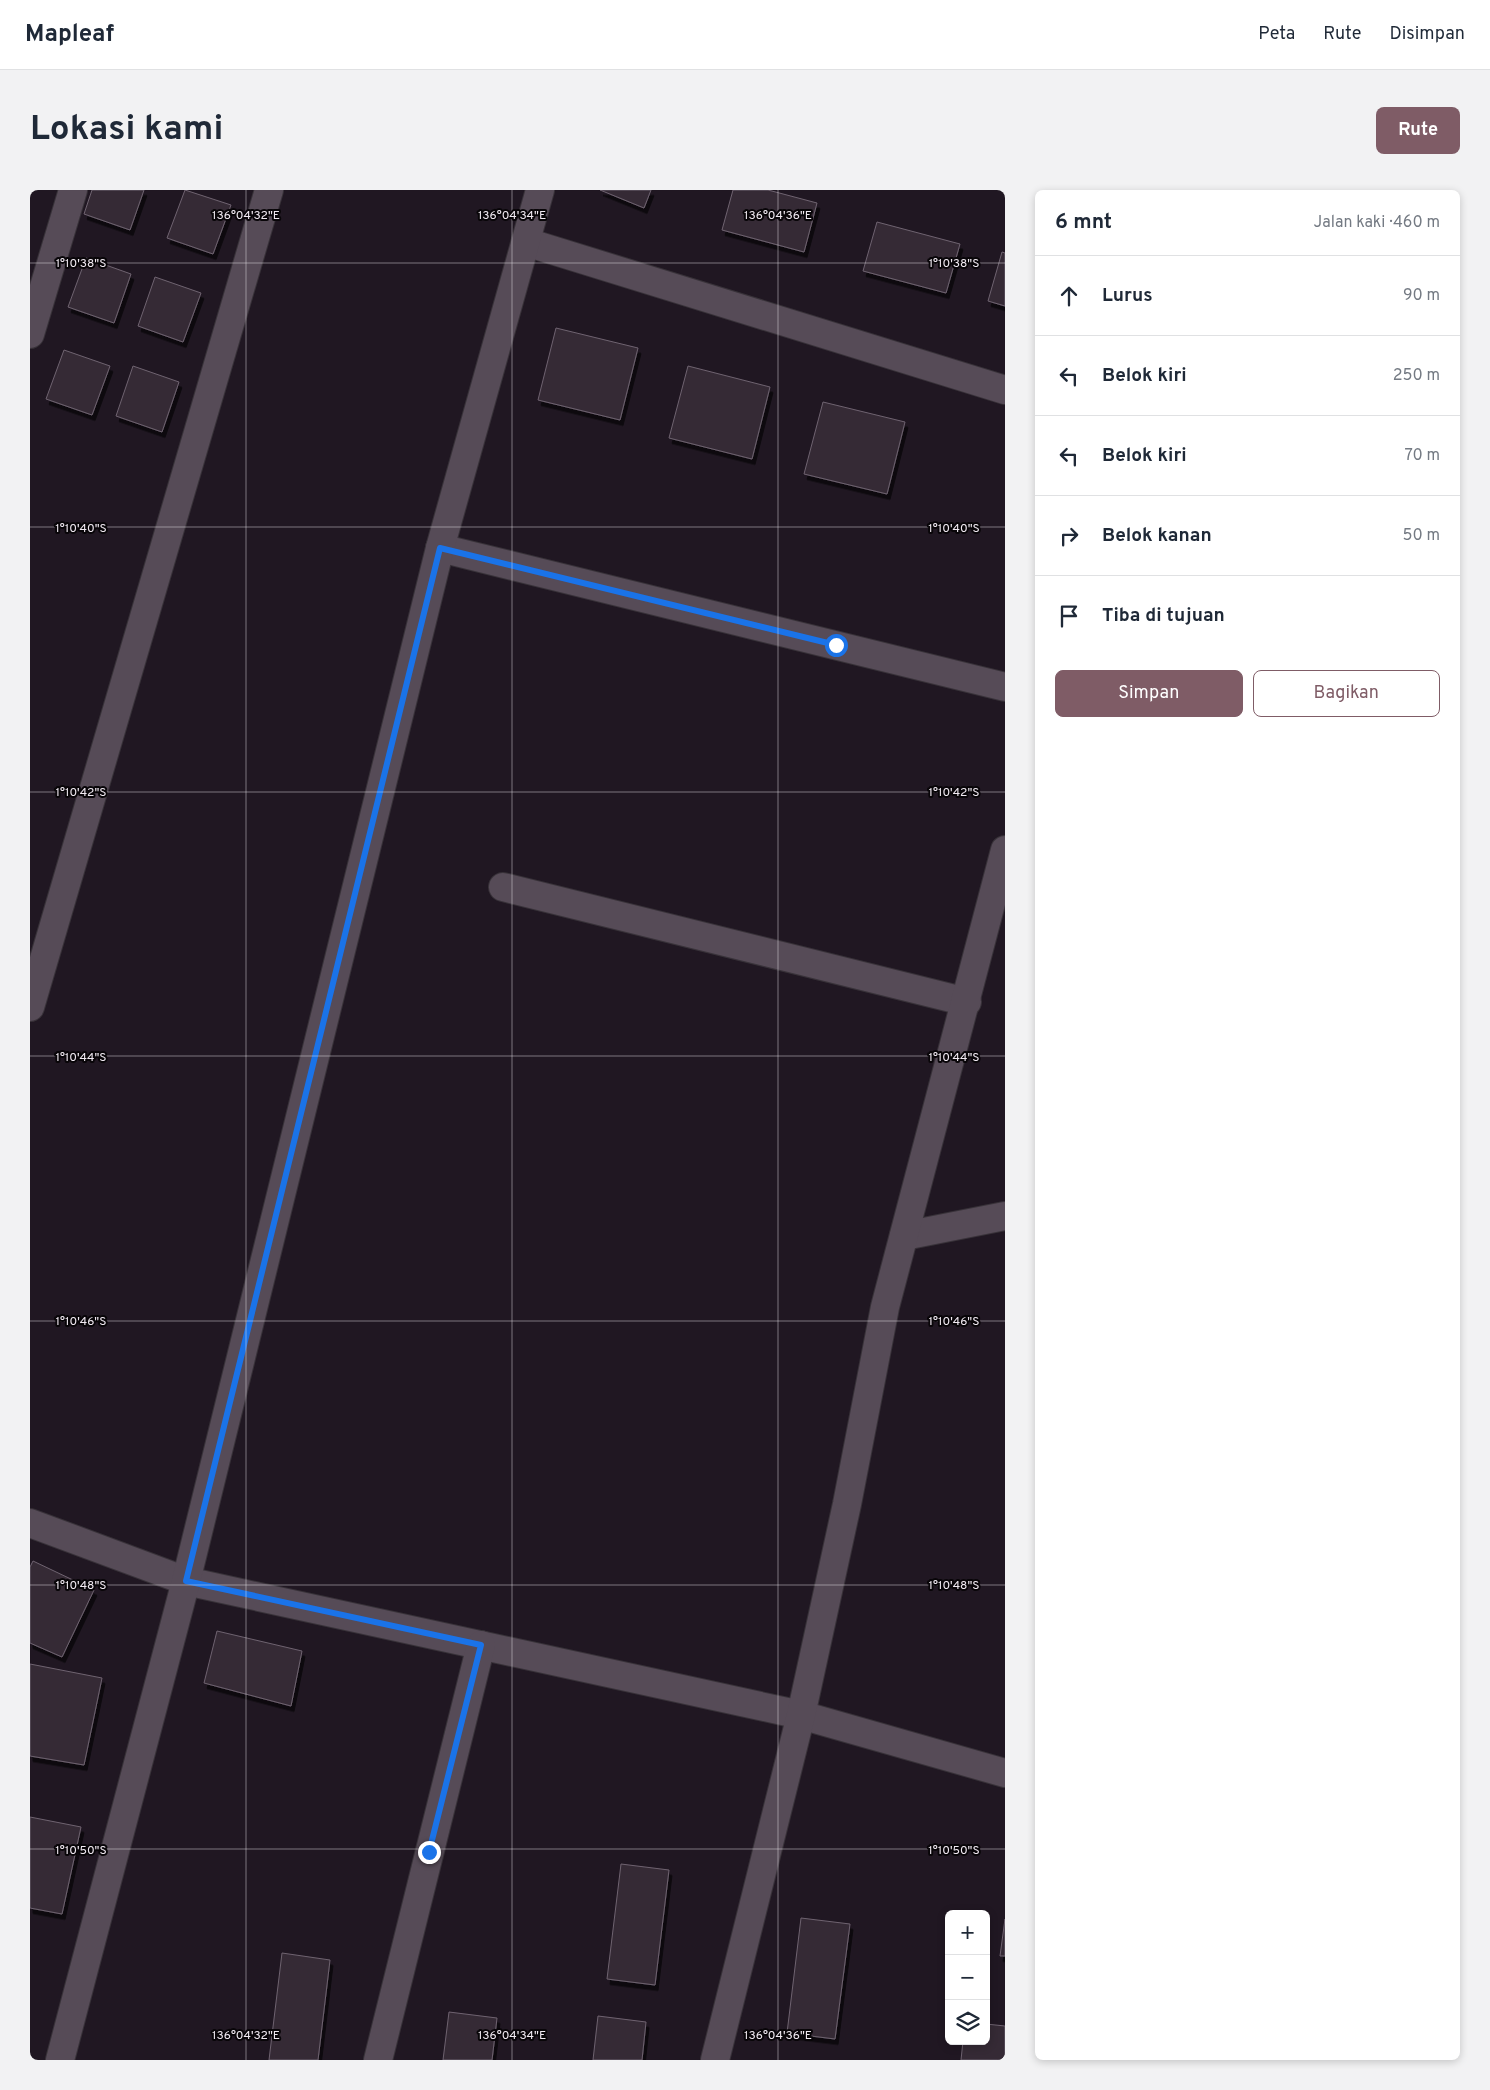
<!DOCTYPE html>
<html lang="id">
<head>
<meta charset="utf-8">
<style>
  :root { --surface:#fff; --page:#f2f2f3; --text:#1f2937; --muted:#747a83; --line:#e0e1e3; --accent:#7f5c66 }
  body { margin:0; font-family:Overpass,sans-serif; background:var(--page); color:var(--text) }
  .controls { position:absolute; right:15px; bottom:15px; display:grid; overflow:hidden; border-radius:8px; box-shadow:0 2px 8px #0003 }
  .controls button { width:45px; height:45px; display:grid; place-items:center; padding:0; border:0; border-bottom:1px solid var(--line); background:var(--surface); color:var(--text); font:25px sans-serif }
  .stop { position:absolute; width:15px; height:15px; margin:-11px; border:4px solid #1a73e8; border-radius:50%; background:#fff }
  .stop.end { background:#1a73e8; border-color:#fff; box-shadow:0 1px 5px #0008 }
  .list { margin:0; padding:0; list-style:none }
  h2 { display:flex; justify-content:space-between; align-items:center; height:65px; margin:0; padding:0 20px; font-size:21px }
  h2 small { font-size:16px; font-weight:400; color:var(--muted) }
  .list li { display:grid; grid-template-columns:32px 1fr auto; gap:15px; align-items:center; box-sizing:border-box; height:80px; padding:0 20px; border-top:1px solid var(--line) }
  .list b { display:block; font-size:19px; white-space:nowrap }
  .list em { font-size:16px; font-style:normal; color:var(--muted) }
  .actions { display:flex; gap:10px; padding:15px 20px }
  .actions a { flex:1; padding:11px 0; border:1px solid var(--accent); border-radius:8px; text-align:center; font-size:18px; color:var(--accent) }
  .actions .main { background:var(--accent); color:#fff }
  .icon { flex:none; width:28px; height:28px; fill:none; stroke:currentColor; stroke-width:2; stroke-linecap:round; stroke-linejoin:round }
  .map { position:relative; flex:none; width:975px; height:1870px; overflow:hidden; border-radius:8px }
  header { display:flex; align-items:center; gap:30px; box-sizing:border-box; height:70px; padding:0 25px; background:var(--surface); border-bottom:1px solid var(--line) }
  header strong { font-size:24px }
  nav { display:flex; gap:28px; margin-inline-start:auto; font-size:18px }
  .intro { display:flex; align-items:center; justify-content:space-between; box-sizing:border-box; height:120px; padding:0 30px }
  h1 { margin:0; font-size:35px }
  .button { padding:12px 22px; border-radius:8px; background:var(--accent); color:#fff; font-size:18px; font-weight:700 }
  main { display:flex; gap:30px; padding:0 30px }
  aside { flex:1; background:var(--surface); border-radius:8px; box-shadow:0 2px 8px #0003 }
  .map>svg:first-child { display:block }
</style>
</head>
<body>
<header>
<strong>Mapleaf</strong>
<nav><a>Peta</a><a>Rute</a><a>Disimpan</a></nav>
</header>
<div class="intro"><h1>Lokasi kami</h1><a class="button">Rute</a></div>
<main>
<div class="map">
<svg width="975" height="1870" viewBox="0 0 975 1870">
  <defs>
    <filter id="shadow"><feDropShadow dx="3" dy="5.5" stdDeviation="0" flood-color="#0009"/></filter>
  </defs>
  <rect width="100%" height="100%" fill="#201722"/>
  <g fill="#352b36" stroke="#6f6370" filter="url(#shadow)">
    <polygon points="62,0 114,0 100,40 54,24"/>
    <polygon points="155,0 201,15 183,64 137,48"/>
    <polygon points="570,0 621,0 614,18"/>
    <polygon points="703,0 738,0 787,13 774,62 692,40"/>
    <polygon points="847,32 930,54 916,103 833,81"/>
    <polygon points="972,62 975,63 975,116 958,111"/>
    <polygon points="56,68 101,84 84,133 38,117"/>
    <polygon points="125,87 171,103 153,152 108,136"/>
    <polygon points="526,138 608,158 590,230 508,210"/>
    <polygon points="34,160 80,176 62,225 16,209"/>
    <polygon points="103,176 149,192 132,242 86,226"/>
    <polygon points="658,176 740,197 722,269 639,248"/>
    <polygon points="793,212 875,232 857,304 774,284"/>
    <polygon points="3,1371 64,1400 32,1467 0,1453 0,1377"/>
    <polygon points="187,1441 272,1461 261,1516 174,1493"/>
    <polygon points="0,1474 72,1488 54,1575 0,1566"/>
    <polygon points="0,1627 51,1637 32,1724 0,1718"/>
    <polygon points="591,1674 639,1680 625,1795 577,1789"/>
    <polygon points="771,1728 820,1734 805,1849 757,1843"/>
    <polygon points="975,1729 975,1766 970,1766"/>
    <polygon points="252,1763 300,1770 288,1870 239,1870"/>
    <polygon points="419,1822 467,1828 462,1870 413,1870"/>
    <polygon points="568,1826 616,1832 612,1870 563,1870"/>
    <polygon points="956,1834 975,1836 975,1870 931,1870 933,1851 956,1851"/>
  </g>
  <g fill="none" stroke-linecap="round" stroke-linejoin="round">
    <defs>
      <g id="minor">
        <polyline points="496,52 975,200"/>
        <polyline points="0,144 43,0"/>
        <polyline points="410,358 975,497"/>
        <polyline points="473,697 937,812"/>
        <polyline points="0,817 239,0"/>
        <polyline points="874,1046 975,1026"/>
        <polyline points="0,1333 156,1391 771,1525 975,1583"/>
        <polyline points="30,1870 156,1391 410,358 510,0"/>
        <polyline points="348,1870 451,1455"/>
        <polyline points="685,1870 771,1525 817,1314 855,1117 975,660"/>
      </g>
    </defs>
    <use href="#minor" stroke="#383239" stroke-width="30"/>
    <use href="#minor" stroke="#564b57" stroke-width="28"/>
  </g>
  <g fill="none" stroke-linecap="round" stroke-linejoin="round">
    <polyline stroke="#1a73e8" stroke-width="6" points="399,1662 451,1455 156,1391 410,358 806,455"/>
  </g>
  <path fill="none" stroke="#f1eaf2" stroke-width="1" stroke-opacity="0.45" d="M216 0V1870M482 0V1870M748 0V1870M0 73H975M0 337H975M0 602H975M0 866H975M0 1131H975M0 1395H975M0 1659H975"/>
  <g font-size="12" text-anchor="middle" fill="#f1eaf2" stroke="#080508" stroke-width="4" stroke-linejoin="round" paint-order="stroke">
    <text x="216" y="29">136°04'32"E</text>
    <text x="482" y="29">136°04'34"E</text>
    <text x="748" y="29">136°04'36"E</text>
    <text x="51" y="77">1°10'38"S</text>
    <text x="924" y="77">1°10'38"S</text>
    <text x="51" y="342">1°10'40"S</text>
    <text x="924" y="342">1°10'40"S</text>
    <text x="51" y="606">1°10'42"S</text>
    <text x="924" y="606">1°10'42"S</text>
    <text x="51" y="871">1°10'44"S</text>
    <text x="924" y="871">1°10'44"S</text>
    <text x="51" y="1135">1°10'46"S</text>
    <text x="924" y="1135">1°10'46"S</text>
    <text x="51" y="1399">1°10'48"S</text>
    <text x="924" y="1399">1°10'48"S</text>
    <text x="51" y="1664">1°10'50"S</text>
    <text x="924" y="1664">1°10'50"S</text>
    <text x="216" y="1849">136°04'32"E</text>
    <text x="482" y="1849">136°04'34"E</text>
    <text x="748" y="1849">136°04'36"E</text>
  </g>
</svg>
<div class="controls">
<button>+</button>
<button>−</button>
<button><svg class="icon" aria-label="layers" viewBox="0 0 24 24"><path d="M12 4l9 5-9 5-9-5zM3 14l9 5 9-5"/></svg></button>
</div>
<div class="stop" style="left:806px;top:455px"></div>
<div class="stop end" style="left:399px;top:1662px"></div>
</div>
<aside>
<h2>6 mnt<small>Jalan kaki · 460 m</small></h2>
<ul class="list">
<li><svg class="icon" aria-label="ahead" viewBox="0 0 24 24"><path d="M12 20V5M6 11l6-6 6 6"/></svg><div><b>Lurus</b></div><em>90 m</em></li>
<li><svg class="icon" aria-label="left" viewBox="0 0 24 24"><path d="M17 20v-9H6M10 6l-5 5 5 5"/></svg><div><b>Belok kiri</b></div><em>250 m</em></li>
<li><svg class="icon" aria-label="left" viewBox="0 0 24 24"><path d="M17 20v-9H6M10 6l-5 5 5 5"/></svg><div><b>Belok kiri</b></div><em>70 m</em></li>
<li><svg class="icon" aria-label="right" viewBox="0 0 24 24"><path d="M7 20v-9h11M14 6l5 5-5 5"/></svg><div><b>Belok kanan</b></div><em>50 m</em></li>
<li><svg class="icon" aria-label="arrive" viewBox="0 0 24 24"><path d="M6 21V4h12l-3 4 3 4H6"/></svg><div><b>Tiba di tujuan</b></div></li>
</ul>
<div class="actions"><a class="main">Simpan</a><a>Bagikan</a></div>
</aside>
</main>
</body>
</html>
